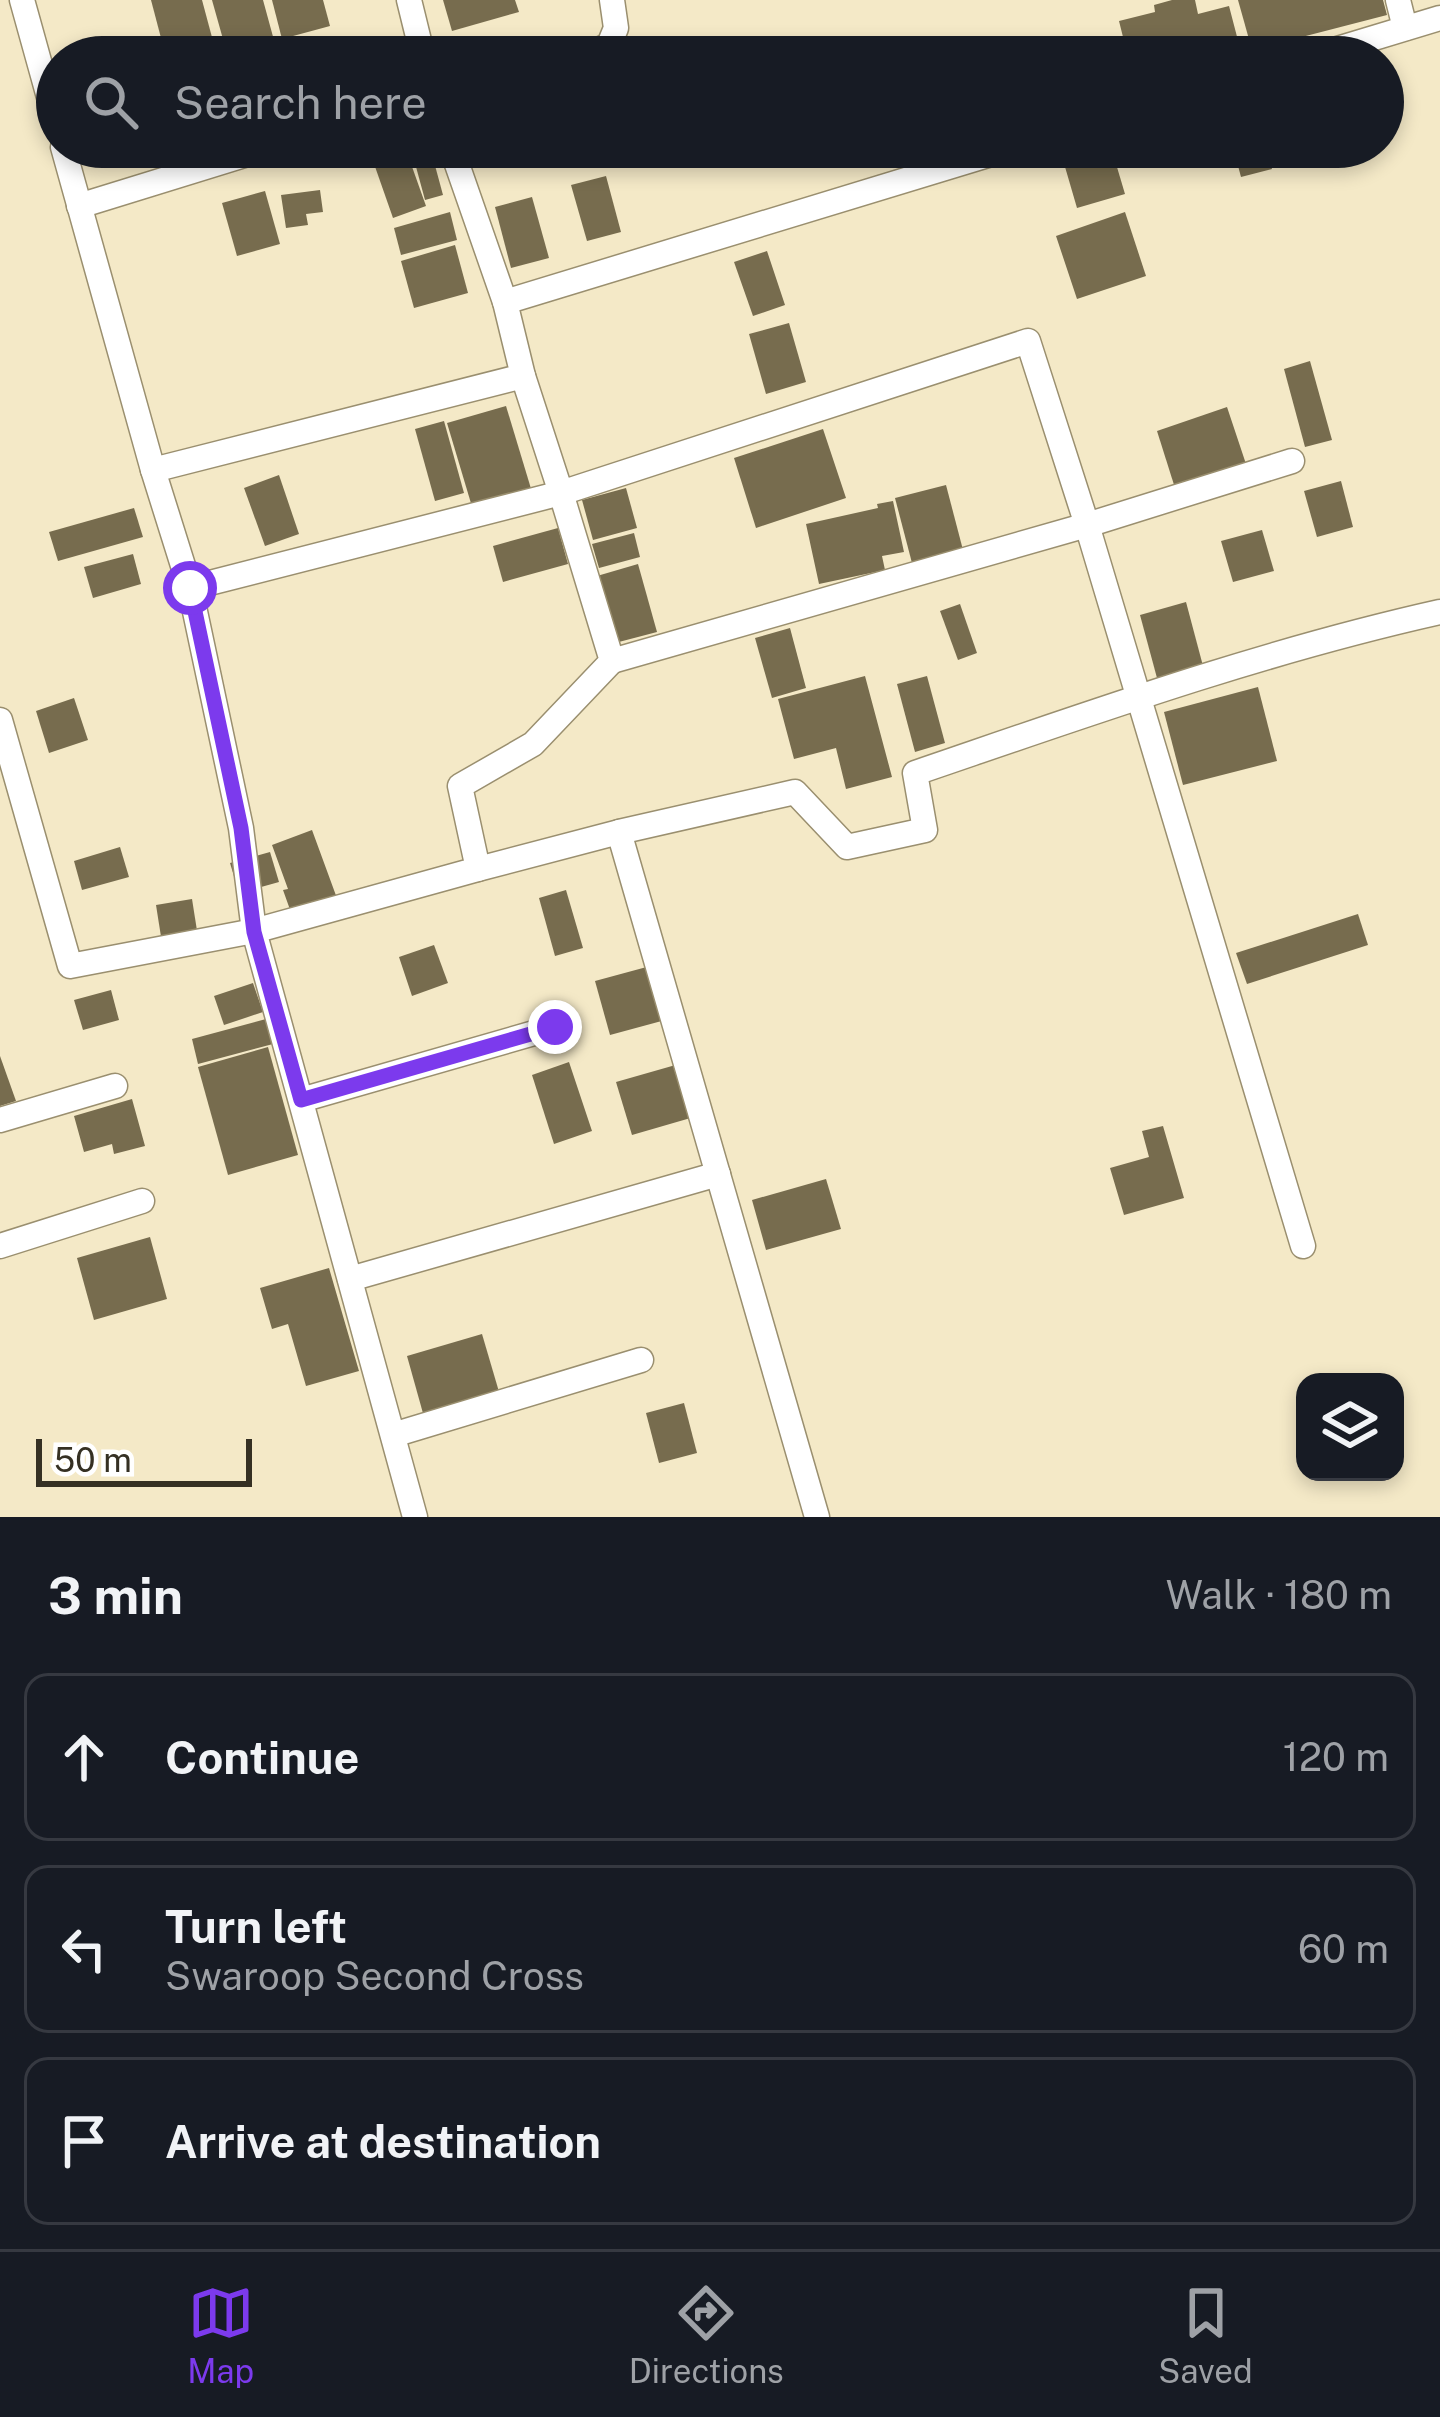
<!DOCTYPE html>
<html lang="en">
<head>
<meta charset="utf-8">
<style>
  :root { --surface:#171b24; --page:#20242c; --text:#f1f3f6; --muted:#9ea1a6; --line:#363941; --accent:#7c3aed }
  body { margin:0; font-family:"Public Sans",sans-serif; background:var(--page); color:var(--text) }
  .controls { position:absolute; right:36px; bottom:36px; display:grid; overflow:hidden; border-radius:24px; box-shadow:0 6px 18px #0003 }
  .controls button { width:108px; height:108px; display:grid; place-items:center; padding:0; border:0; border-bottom:3px solid var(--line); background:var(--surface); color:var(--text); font:60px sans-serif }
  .scale { position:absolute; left:36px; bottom:30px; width:216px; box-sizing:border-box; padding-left:12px; border:6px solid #353023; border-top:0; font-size:33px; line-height:42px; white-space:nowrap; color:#353023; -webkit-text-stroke:9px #fff; paint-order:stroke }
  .stop { position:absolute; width:36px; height:36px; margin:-27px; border:9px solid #7c3aed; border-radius:50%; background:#fff }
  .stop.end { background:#7c3aed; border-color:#fff; box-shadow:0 3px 12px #0008 }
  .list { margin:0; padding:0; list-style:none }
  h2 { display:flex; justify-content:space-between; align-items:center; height:156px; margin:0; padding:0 48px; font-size:51px }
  h2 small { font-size:39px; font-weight:400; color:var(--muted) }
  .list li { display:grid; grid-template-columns:78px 1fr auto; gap:36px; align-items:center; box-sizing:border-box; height:168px; margin:0 24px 24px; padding:0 24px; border:3px solid var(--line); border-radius:24px }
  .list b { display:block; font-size:45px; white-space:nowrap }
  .list p { margin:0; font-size:39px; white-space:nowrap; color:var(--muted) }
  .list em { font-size:39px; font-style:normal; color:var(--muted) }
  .icon { flex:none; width:66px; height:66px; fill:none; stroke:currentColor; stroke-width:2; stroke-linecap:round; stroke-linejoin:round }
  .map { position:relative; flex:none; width:1440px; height:1517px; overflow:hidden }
  .search { position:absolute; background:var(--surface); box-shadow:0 6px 18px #0003; left:36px; right:36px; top:36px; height:132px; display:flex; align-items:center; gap:30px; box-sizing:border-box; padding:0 42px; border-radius:66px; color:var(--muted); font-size:45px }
  .sheet { height:732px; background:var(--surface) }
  nav { display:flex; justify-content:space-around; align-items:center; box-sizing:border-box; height:168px; border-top:3px solid var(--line); background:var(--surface); font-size:33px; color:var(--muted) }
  nav a { display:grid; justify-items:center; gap:6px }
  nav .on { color:var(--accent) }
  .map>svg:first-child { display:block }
</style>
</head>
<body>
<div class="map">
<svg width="1440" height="1517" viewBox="0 0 1440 1517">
  <rect width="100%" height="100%" fill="#f4e9c7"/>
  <g fill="#776c4e">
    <polygon points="151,0 202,0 217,56 166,57"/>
    <polygon points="212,0 263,0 275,44 228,57"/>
    <polygon points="272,0 323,0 330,26 282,39"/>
    <polygon points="443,0 515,0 519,12 452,31"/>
    <polygon points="1172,0 1195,0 1198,14 1229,6 1241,52 1219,57 1128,57 1119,21 1155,12 1154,5"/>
    <polygon points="1238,0 1383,0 1387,15 1252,50"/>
    <polygon points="154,38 160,57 90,57 90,56"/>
    <polygon points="405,147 426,206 393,218 372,158"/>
    <polygon points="430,147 443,195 425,200 412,152"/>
    <polygon points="1111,147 1125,194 1077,208 1063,160"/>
    <polygon points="1233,147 1266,147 1272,169 1241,177"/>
    <polygon points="1270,147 1341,147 1342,148 1276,166"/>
    <polygon points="606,176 621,232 587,241 571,185"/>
    <polygon points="320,190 323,212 306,214 308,225 286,228 281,195"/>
    <polygon points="265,191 280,244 237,256 222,203"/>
    <polygon points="532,197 549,258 511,268 495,207"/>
    <polygon points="450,212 457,240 401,255 394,228"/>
    <polygon points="1125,212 1146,276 1077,299 1056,236"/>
    <polygon points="455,245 468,293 414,308 401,261"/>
    <polygon points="767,251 785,305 753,316 734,262"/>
    <polygon points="789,323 806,382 766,394 749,334"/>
    <polygon points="1310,361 1332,440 1305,447 1284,369"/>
    <polygon points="506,406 532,492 473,510 447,423"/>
    <polygon points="1227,407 1246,464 1175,488 1157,431"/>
    <polygon points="444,421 464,493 435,501 415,429"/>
    <polygon points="823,429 846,498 756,528 734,458"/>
    <polygon points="279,475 299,534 265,546 244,488"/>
    <polygon points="1341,481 1353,527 1317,537 1304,491"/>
    <polygon points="946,485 963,550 912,563 895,498"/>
    <polygon points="626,488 637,528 593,540 582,500"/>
    <polygon points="893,501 904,552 882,556 885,570 819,584 806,524 878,508 877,504"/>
    <polygon points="134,508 143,537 58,561 49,532"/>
    <polygon points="558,528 568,564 503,582 493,546"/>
    <polygon points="1262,530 1274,571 1233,582 1221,541"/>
    <polygon points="634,533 640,557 599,568 592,544"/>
    <polygon points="133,554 141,584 93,598 84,567"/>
    <polygon points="638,564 657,632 615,643 597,576"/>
    <polygon points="1186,602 1203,666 1157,678 1140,615"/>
    <polygon points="960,604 977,653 958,660 940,611"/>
    <polygon points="790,628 806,688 772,698 755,638"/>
    <polygon points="865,676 892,777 846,789 836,748 794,759 778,699"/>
    <polygon points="927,676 945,743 915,752 897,684"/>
    <polygon points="1258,687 1277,761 1183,785 1164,712"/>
    <polygon points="74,698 88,740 49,753 36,711"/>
    <polygon points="312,830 338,901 293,918 283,890 288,889 272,845"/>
    <polygon points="120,847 129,877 82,890 74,861"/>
    <polygon points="270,852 279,882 239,893 230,863"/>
    <polygon points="566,890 583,948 555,956 539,898"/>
    <polygon points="192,899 198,937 162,943 156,905"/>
    <polygon points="1358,914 1368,945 1247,984 1236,953"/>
    <polygon points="434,945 448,983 412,996 399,957"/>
    <polygon points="654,965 669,1019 610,1035 595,981"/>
    <polygon points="253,983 263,1012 224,1025 214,996"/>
    <polygon points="111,990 119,1020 83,1030 74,1000"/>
    <polygon points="266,1019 273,1044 198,1064 192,1039"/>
    <polygon points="268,1047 298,1155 228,1175 198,1067"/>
    <polygon points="0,1056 16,1101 0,1106"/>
    <polygon points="569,1062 592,1131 554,1144 532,1075"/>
    <polygon points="679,1064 694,1117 632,1135 616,1082"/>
    <polygon points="132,1099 145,1146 114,1154 112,1144 84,1152 74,1116"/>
    <polygon points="1163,1126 1184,1198 1124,1215 1110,1168 1149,1157 1142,1131"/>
    <polygon points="826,1179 841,1229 766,1250 752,1200"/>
    <polygon points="150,1237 167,1299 94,1320 77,1258"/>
    <polygon points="329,1268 359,1371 306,1386 288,1324 272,1329 260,1288"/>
    <polygon points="482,1334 502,1402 426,1424 407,1356"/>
    <polygon points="684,1403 697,1453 659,1463 646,1413"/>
  </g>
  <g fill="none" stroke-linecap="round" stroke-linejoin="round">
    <defs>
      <g id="street">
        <polyline points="22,0 57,126"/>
        <polyline points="409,0 423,57"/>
        <polyline points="1398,0 1405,28"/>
        <polyline points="584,57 609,45 616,28 612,0"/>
        <polyline points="1311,57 1440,18"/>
        <polyline points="63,147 153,470 190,588 241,828 254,931 415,1517"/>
        <polyline points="451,147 505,302"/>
        <polyline points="79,206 270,147"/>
        <polyline points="523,376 561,493 1028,341 1087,525 1303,1246"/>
        <polyline points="153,470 523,376 505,302 1014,147"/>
        <polyline points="612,661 1087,525 1292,461"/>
        <polyline points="0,720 70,966 254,931 478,869 460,786 533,744 612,661 561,493 190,588"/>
        <polyline points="619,832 817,1517"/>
        <path d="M478 869 619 832 795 792 847 847 925 830 915 773C1088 714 1261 652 1440 612"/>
        <polyline points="301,1100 555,1027"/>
        <polyline points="0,1120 115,1086"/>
        <polyline points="0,1246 142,1201"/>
        <polyline points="350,1279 718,1174"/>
        <polyline points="393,1435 641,1360"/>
      </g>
    </defs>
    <use href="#street" stroke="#9a8f6f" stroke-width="27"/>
    <use href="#street" stroke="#fff" stroke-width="24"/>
  </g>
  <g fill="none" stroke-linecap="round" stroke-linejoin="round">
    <polyline stroke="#7c3aed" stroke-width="15" points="190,588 241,828 254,932 301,1100 555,1027"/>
  </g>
</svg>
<div class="controls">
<button><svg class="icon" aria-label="layers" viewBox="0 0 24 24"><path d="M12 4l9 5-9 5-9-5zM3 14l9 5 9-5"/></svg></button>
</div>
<div class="scale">50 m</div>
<div class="stop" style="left:190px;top:588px"></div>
<div class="stop end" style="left:555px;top:1027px"></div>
<div class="search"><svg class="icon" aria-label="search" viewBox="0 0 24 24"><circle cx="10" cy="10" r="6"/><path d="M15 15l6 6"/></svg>Search here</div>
</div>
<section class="sheet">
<h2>3 min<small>Walk · 180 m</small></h2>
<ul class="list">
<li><svg class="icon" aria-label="ahead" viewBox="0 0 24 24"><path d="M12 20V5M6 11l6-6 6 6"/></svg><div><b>Continue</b></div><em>120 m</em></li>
<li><svg class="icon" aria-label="left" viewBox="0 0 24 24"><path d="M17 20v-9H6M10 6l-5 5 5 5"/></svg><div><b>Turn left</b><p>Swaroop Second Cross</p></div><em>60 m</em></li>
<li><svg class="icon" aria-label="arrive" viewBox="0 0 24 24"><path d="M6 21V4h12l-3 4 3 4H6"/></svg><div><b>Arrive at destination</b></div></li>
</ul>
</section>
<nav>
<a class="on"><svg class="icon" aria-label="map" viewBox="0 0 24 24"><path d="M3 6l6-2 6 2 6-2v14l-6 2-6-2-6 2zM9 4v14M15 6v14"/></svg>Map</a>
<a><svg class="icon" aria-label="directions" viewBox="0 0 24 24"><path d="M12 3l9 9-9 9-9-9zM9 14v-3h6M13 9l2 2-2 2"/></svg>Directions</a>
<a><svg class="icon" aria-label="saved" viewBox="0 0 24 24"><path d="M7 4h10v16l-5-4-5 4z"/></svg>Saved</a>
</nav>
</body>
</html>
